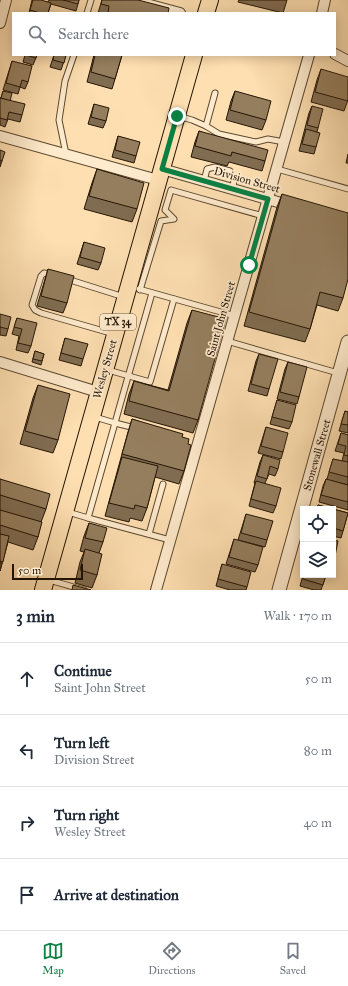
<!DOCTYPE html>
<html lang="en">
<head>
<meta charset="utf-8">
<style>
  :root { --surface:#fff; --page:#f6f6f7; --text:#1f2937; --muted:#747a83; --line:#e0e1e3; --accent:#0b8043 }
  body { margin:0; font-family:"IM FELL Great Primer",serif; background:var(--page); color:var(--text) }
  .controls { position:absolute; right:12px; bottom:12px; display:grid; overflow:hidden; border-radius:0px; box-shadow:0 2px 10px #0003 }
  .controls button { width:36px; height:36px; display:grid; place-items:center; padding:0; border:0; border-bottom:1px solid var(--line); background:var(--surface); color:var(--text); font:20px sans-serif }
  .scale { position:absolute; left:12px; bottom:10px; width:71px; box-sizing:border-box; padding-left:4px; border:2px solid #241504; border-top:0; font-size:11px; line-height:14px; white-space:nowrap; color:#241504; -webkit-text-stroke:3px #feeacc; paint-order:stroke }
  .stop { position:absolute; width:12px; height:12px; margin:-9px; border:3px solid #0b8043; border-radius:50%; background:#fff }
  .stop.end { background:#0b8043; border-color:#fff; box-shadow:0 1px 4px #0008 }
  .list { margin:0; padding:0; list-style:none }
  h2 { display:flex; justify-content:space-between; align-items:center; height:52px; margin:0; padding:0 16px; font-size:17px }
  h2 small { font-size:13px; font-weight:400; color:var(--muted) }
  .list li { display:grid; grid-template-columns:26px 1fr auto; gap:12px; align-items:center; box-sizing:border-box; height:72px; padding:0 16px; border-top:1px solid var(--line) }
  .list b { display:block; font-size:15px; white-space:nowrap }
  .list p { margin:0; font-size:13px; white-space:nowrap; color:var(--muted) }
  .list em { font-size:13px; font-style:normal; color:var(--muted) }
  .icon { flex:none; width:22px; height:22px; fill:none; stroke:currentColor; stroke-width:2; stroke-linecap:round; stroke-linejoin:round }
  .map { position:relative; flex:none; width:348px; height:590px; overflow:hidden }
  .search { position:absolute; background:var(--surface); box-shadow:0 2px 10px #0003; left:12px; right:12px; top:12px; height:44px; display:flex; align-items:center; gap:10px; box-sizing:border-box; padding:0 14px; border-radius:0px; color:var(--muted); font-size:15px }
  .sheet { height:340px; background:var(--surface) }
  nav { display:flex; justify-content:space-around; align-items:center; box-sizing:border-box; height:56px; border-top:1px solid var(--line); background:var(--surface); font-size:11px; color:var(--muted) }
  nav a { display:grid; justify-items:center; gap:2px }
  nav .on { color:var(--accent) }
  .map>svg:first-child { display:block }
</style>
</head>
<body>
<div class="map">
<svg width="348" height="590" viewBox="0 0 348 590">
  <rect width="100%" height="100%" fill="#fedfb1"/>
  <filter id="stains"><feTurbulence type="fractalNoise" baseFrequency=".005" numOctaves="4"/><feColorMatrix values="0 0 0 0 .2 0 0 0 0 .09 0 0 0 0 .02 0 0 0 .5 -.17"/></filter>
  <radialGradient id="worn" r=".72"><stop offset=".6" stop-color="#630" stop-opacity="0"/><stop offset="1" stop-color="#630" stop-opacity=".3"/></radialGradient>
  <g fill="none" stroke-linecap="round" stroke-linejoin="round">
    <defs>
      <g id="service">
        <polyline points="87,13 91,0"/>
        <polyline points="178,116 192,120 206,126 219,134 256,142 268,139 284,142"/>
        <polyline points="206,126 215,93"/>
        <polyline points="66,154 59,120 65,81 74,55"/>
        <polyline points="277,169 348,189"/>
        <polyline points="204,181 207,169 215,167 230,171 234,178 233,189"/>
        <polyline points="54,275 44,273 41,276 32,305 35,310 41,313 114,334"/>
        <polyline points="67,279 124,297"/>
        <polyline points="139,289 235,316"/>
        <polyline points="140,290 161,221 174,219 165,210 171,190 263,216"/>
        <polyline points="227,341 338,373"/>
        <polyline points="108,370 150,382 174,299"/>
        <path d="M135 428 115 423C127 379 140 336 152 293"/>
        <polyline points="68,512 88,518 115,423 95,417"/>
        <polyline points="88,518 170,540"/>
        <polyline points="149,534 163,484"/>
        <polyline points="49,580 84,590"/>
      </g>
      <g id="minor">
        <polyline points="131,0 180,13"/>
        <polyline points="322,13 325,0"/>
        <polyline points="0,23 6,0"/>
        <polyline points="335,54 348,61"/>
        <polyline points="0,136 158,180"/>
        <polyline points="162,169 292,206"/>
        <polyline points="0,362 98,392"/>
        <polyline points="156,590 309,55"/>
      </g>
      <polyline id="tertiary" points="279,590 348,342"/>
      <g id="primary">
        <polyline points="206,13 210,0"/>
        <polyline points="43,590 194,55"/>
      </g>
    </defs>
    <use href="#service" stroke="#5a482f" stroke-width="7"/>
    <use href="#minor" stroke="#5a482f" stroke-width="12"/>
    <use href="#tertiary" stroke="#5a482f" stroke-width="15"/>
    <use href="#primary" stroke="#241504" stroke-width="18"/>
    <use href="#service" stroke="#feeacc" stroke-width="5"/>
    <use href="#minor" stroke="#feeacc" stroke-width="10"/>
    <use href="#tertiary" stroke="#feeacc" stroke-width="13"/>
    <use href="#primary" stroke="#fedfb1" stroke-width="16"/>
  </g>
  <g fill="#806c51" stroke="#241504">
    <polygon points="32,0 48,2 49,0 79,0 76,11 51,4 48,13 29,13"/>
    <polygon points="102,0 138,0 168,13 98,13"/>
    <polygon points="239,0 287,0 283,13 238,2"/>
    <polygon points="25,55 37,55 33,65 23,62"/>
    <polygon points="54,55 66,55 61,70 50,67"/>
    <polygon points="94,55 122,55 115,79 112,89 87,82"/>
    <polygon points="12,61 28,82 25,89 20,87 18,94 3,90"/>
    <polygon points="321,69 348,100 344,111 311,102 317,80"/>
    <polygon points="3,91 22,115 20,122 8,119 5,127 0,125 0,98 1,98"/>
    <polygon points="235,91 266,120 262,130 226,120 231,101"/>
    <polygon points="94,104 106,121 103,128 88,124"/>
    <polygon points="312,106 318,128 317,132 316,147 314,154 299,151 309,113"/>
    <polygon points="199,131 265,161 262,171 229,162 227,166 191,157 195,142"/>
    <polygon points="118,136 136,156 134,163 112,157"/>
    <polygon points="0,150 2,161 0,167"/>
    <polygon points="348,154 348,163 346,163"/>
    <polygon points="97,169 137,209 132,222 84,209 92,183"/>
    <polygon points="282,194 343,298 338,311 317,305 310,329 305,342 244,326 277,207"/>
    <polygon points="84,242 101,263 98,270 77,264"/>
    <polygon points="48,269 67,303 63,313 37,306 45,279"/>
    <polygon points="192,310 198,420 193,433 124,414 129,394 134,381 168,390 187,323"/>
    <polygon points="0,314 8,329 6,336 0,335"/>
    <polygon points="17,318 31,346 28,353 16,350 19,336 12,334"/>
    <polygon points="65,338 83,359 81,366 59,360"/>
    <polygon points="35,351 44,354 41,365 32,362"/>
    <polygon points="259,354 269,389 267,396 248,391 256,361"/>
    <polygon points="288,362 299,397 297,404 277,399 285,369"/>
    <polygon points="38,385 58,440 53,453 20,444 33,398"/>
    <polygon points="277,400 292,422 289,429 270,424"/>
    <polygon points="345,411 348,412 348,433 339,431"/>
    <polygon points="132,419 182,437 188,444 184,471 179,484 155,477 147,508 142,521 130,518 129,522 105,516 128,432"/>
    <polygon points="266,427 283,452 281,459 258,453"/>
    <polygon points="341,433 348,435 348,483 347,485 332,481 348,485 348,510 319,502 323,486 326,479 327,479 333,459 342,461 344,453 335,451"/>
    <polygon points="263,455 278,469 275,476 269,474 265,483 276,506 273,513 249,506 255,483 254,483 260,462"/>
    <polygon points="0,479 46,509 41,522 38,537 33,550 8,542 0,571"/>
    <polygon points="318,505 348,513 343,531 341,538 333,536 333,509 317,509"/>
    <polygon points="246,514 267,540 265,547 238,540"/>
    <polygon points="89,523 103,542 99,553 97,575 92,588 75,583 80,562 84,552 80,551 84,536"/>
    <polygon points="234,539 258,565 255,572 226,564"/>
    <polygon points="222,564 247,587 246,590 230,590 216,586"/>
    <polygon points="303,575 326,575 321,590 314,590 300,586"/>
  </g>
  <g fill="#957e5e" stroke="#241504">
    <polygon points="33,0 41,0 51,3 48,13 40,13 30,10"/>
    <polygon points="63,0 79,0 78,4"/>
    <polygon points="102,0 138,0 169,8 168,13 108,13 109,6 101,4"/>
    <polygon points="26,55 37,55 36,58"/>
    <polygon points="54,55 66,55 64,63 53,60"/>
    <polygon points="95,55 122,55 115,79 91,72"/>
    <polygon points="12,61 32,66 28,82 22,80 20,87 6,83"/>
    <polygon points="321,69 348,77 348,101 315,92"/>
    <polygon points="3,91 12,93 10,101 1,98"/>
    <polygon points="235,91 271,101 266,120 230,110"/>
    <polygon points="0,98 25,104 22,115 9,112 7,120 0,118"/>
    <polygon points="94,104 109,108 106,121 91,117"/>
    <polygon points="312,106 323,109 318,128 307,125"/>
    <polygon points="306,129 320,133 316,147 302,144"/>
    <polygon points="199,131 268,150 265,161 232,152 231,156 195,146"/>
    <polygon points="118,136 140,142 136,156 115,150"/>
    <polygon points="0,150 5,152 2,161 0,160"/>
    <polygon points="97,169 144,183 137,209 89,196"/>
    <polygon points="282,194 348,213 348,279 343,298 320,292 310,329 249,312"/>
    <polygon points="84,242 105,248 101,263 80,257"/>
    <polygon points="48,269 74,276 67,303 41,296"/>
    <polygon points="192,310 226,319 198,420 129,401 134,381 169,391"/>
    <polygon points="0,314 11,317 8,329 0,327"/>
    <polygon points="17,318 37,323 31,346 18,343 22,329 14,327"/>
    <polygon points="65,338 88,344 83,359 61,353"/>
    <polygon points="35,351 44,354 42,361 33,359"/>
    <polygon points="259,354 278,359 269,389 251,384"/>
    <polygon points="288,362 307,367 299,397 280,392"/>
    <polygon points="38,385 70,394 58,440 25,431"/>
    <polygon points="277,400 296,405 292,422 272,417"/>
    <polygon points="345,411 348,412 348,425 341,424"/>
    <polygon points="132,419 183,434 182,437 189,439 188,444 191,445 184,471 122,454"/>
    <polygon points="266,427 288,433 283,452 261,446"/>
    <polygon points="341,433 348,435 348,456 344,455 346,446 338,444"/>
    <polygon points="263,455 280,460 278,469 270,466 267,479 257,476"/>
    <polygon points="122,457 158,466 147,508 135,505 134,509 109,503"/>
    <polygon points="333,459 348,462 348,477 329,472"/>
    <polygon points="0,479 50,494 46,509 0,495"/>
    <polygon points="326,479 348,485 348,502 321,495"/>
    <polygon points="256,481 281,488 276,506 251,499"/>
    <polygon points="318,505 348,513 343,531 333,528 333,509 317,509"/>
    <polygon points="0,510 42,522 38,537 0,525"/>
    <polygon points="246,514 273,521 267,540 241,533"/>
    <polygon points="89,523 107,528 103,542 85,538"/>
    <polygon points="0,534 9,536 3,562 0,561"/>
    <polygon points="234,539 263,547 258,565 229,557"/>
    <polygon points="333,540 338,541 335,556 333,555"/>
    <polygon points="85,549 102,554 97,575 80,570"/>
    <polygon points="0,563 2,563 0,571"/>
    <polygon points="222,564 251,572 247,587 218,579"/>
    <polygon points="304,575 326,575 323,585 303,579"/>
    <polygon points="73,585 91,590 72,590"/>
  </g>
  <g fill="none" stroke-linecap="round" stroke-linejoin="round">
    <polyline stroke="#0b8043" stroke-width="5" points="177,116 162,169 268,199 249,265"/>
  </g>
  <g text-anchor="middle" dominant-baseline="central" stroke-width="3.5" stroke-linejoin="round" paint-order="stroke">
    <rect fill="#feeacc" stroke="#655540" stroke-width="1" x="100" y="314" width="36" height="16" rx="3"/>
    <g font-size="10" font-weight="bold" fill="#241504">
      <text x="118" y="322">TX 34</text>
    </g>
    <g font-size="11" fill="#241504" stroke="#feeacc">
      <text transform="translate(247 180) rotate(16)">Division Street</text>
      <text transform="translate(221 319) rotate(-74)">Saint John Street</text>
      <text transform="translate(105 369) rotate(-74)">Wesley Street</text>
      <text transform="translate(317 455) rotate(-74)">Stonewall Street</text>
    </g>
  </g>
  <rect width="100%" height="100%" filter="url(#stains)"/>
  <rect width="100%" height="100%" fill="url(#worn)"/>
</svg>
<div class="controls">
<button><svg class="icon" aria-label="locate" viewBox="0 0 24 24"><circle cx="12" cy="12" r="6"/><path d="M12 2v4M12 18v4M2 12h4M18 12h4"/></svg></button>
<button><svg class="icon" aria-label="layers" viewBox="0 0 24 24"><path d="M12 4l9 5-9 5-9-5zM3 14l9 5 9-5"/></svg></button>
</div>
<div class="scale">50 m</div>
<div class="stop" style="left:249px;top:265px"></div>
<div class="stop end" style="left:177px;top:116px"></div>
<div class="search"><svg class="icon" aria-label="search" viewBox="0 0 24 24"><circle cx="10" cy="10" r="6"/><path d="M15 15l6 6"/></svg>Search here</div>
</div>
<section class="sheet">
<h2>3 min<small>Walk · 170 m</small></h2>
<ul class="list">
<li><svg class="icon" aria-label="ahead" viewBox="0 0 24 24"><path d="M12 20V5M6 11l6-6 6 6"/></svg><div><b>Continue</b><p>Saint John Street</p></div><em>50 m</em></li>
<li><svg class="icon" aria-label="left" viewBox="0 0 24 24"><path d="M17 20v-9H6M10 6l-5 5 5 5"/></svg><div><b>Turn left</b><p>Division Street</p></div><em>80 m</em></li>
<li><svg class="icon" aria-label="right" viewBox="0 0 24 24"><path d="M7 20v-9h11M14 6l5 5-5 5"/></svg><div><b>Turn right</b><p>Wesley Street</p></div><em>40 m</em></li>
<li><svg class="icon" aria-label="arrive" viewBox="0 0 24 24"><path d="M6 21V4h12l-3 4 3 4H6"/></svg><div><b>Arrive at destination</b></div></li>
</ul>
</section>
<nav>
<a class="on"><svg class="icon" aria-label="map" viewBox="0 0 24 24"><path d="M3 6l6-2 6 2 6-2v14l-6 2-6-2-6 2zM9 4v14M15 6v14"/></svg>Map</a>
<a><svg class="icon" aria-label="directions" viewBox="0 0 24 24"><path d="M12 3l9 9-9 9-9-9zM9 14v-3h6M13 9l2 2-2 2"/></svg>Directions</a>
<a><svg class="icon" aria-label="saved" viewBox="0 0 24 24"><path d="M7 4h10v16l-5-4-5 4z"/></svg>Saved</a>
</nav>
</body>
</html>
